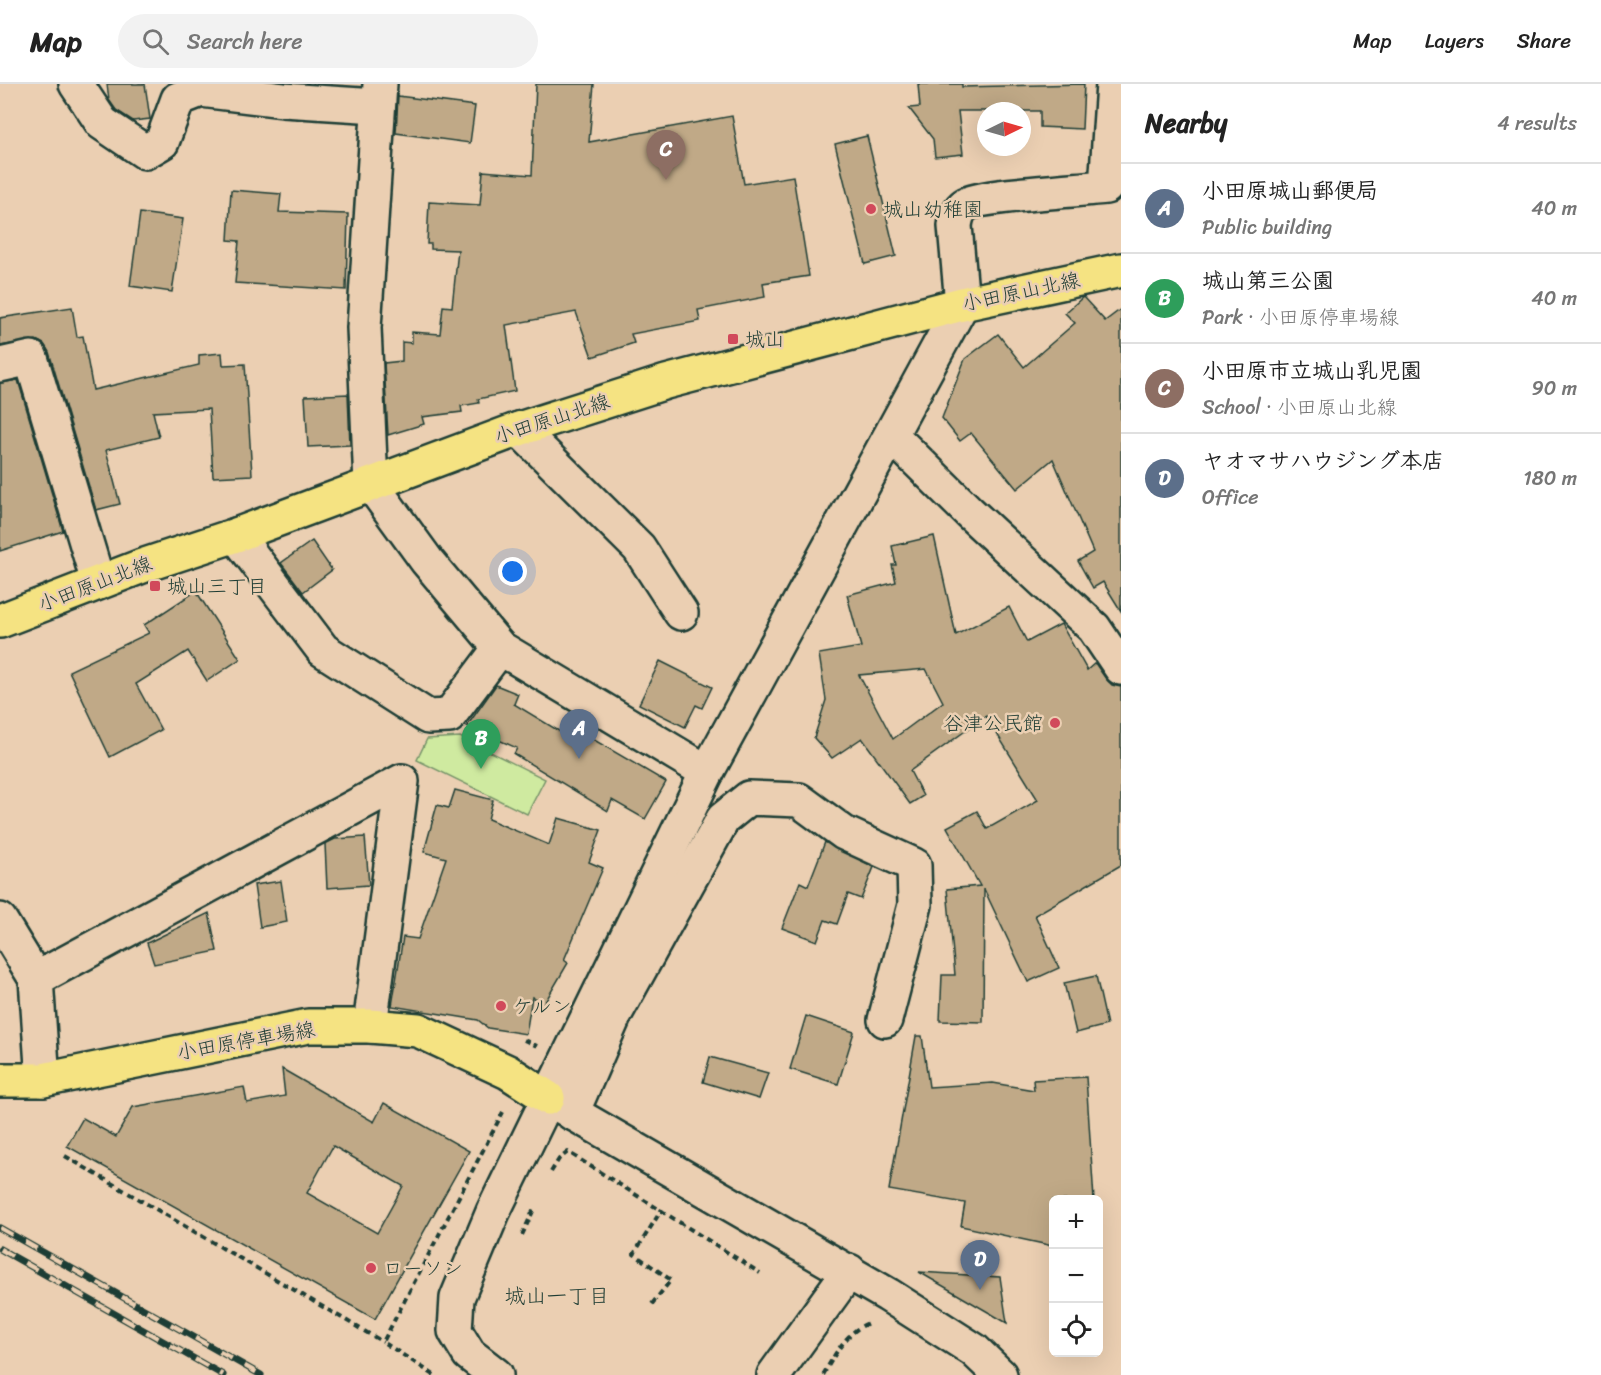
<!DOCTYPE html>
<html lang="en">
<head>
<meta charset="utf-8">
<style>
  :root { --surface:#fff; --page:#f2f2f2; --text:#222; --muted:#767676; --line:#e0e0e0; --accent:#d1495b }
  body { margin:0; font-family:Sriracha,"Klee One",sans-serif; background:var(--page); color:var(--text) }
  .controls { position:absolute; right:18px; bottom:18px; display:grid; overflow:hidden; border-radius:9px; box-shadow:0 6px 24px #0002 }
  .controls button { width:54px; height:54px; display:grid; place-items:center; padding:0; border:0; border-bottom:2px solid var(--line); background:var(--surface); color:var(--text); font:30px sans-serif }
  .compass { position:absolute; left:977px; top:18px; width:54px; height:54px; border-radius:50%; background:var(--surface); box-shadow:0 6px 24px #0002; rotate:85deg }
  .you { position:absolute; left:513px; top:488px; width:21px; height:21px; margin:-15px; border:4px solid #fff; border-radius:50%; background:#1a73e8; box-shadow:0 0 0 9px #1a73e833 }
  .badge { display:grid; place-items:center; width:39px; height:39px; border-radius:50%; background:var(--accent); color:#fff; font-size:20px; font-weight:700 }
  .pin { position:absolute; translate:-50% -50px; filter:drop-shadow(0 2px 3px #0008) }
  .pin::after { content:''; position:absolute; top:32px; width:21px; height:18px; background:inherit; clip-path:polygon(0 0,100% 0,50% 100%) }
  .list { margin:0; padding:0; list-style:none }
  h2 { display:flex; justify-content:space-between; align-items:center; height:78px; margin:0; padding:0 24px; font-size:26px }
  h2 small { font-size:20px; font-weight:400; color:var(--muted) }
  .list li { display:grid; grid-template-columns:39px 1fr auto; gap:18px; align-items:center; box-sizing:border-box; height:90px; padding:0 24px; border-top:2px solid var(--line) }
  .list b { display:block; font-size:22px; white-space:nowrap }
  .list p { margin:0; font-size:20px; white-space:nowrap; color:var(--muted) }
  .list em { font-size:20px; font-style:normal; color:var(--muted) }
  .icon { flex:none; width:33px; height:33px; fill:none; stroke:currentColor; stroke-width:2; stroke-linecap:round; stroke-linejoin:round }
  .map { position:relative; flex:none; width:1121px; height:1291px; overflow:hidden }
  header { display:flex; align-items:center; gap:36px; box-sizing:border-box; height:84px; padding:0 30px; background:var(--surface); border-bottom:2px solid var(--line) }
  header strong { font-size:28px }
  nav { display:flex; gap:33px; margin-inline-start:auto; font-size:21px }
  .search { width:420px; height:54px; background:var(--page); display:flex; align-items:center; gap:15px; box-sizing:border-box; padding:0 21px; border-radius:33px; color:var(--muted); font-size:22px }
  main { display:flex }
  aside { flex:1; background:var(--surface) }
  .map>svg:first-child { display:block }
</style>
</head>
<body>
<header>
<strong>Map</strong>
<div class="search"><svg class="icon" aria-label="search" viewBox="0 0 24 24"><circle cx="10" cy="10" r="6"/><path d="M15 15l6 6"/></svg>Search here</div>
<nav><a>Map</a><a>Layers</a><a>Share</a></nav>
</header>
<main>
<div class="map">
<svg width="1121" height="1291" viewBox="0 0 1121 1291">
  <rect width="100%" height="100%" fill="#ebcfb2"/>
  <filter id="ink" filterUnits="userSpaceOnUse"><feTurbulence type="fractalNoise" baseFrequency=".0167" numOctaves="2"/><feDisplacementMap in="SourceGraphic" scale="12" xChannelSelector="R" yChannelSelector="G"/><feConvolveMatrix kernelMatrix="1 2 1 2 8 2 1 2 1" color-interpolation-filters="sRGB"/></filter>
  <g filter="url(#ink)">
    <polygon fill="#cfeaa0" stroke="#77946a" stroke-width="1.5" points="460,653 545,695 527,730 417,676 427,655"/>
    <g fill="#c0a987" stroke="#1f3d34" stroke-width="1.5" fill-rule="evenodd">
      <polygon points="107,0 145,0 150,35 133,37 116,26 109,16"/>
      <polygon points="536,0 594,0 589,58 732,32 744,100 793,92 809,192 763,199 765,213 698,226 700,237 631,250 634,259 592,273 576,228 506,241 515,307 478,315 479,319 461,322 462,328 422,333 424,340 388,351 384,279 402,277 402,258 412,259 412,248 440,250 443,222 452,223 458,166 431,165 431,160 427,160 429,118 480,121 483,87 532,91"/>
      <polygon points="918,0 962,0 962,3 1084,0 1082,45 1040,43 1040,27 958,27 963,70 935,73 933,55 909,24 920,23"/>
      <polygon points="398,12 475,22 470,59 396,49"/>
      <polygon points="867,52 896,172 865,180 835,60"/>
      <polygon points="231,106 281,110 279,128 348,130 346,206 235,199 239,157 228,156"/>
      <polygon points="140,129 183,135 172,208 130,202"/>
      <polygon points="1083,213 1105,237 1121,225 1121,527 1103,498 1093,504 1078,477 1093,468 1053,375 1017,405 971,349 960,357 942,334 965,275 998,250 1024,283 1075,239 1065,229"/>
      <polygon points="72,223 77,253 83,252 93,306 199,281 199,271 222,269 223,281 245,280 252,391 213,393 209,325 153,328 159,353 106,366 120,420 96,426 49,268 44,260 36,256 0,262 0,234"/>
      <polygon points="18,296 63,447 0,467 0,299"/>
      <polygon points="348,310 350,361 308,363 305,312"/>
      <path d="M934 452 956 551 1009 523 1027 558 1061 540 1087 586 1095 579 1106 595 1112 601 1121 603V781L1035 831 1059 884 1028 898 984 805 983 938 940 937 942 891H955L947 805 980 802 947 743 977 727 987 745 1038 716 986 632 910 687 923 712 910 720 862 654 832 674 814 654 826 616 819 570 861 563 847 511 896 498 892 481H896L892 462ZM926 585 943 618 893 655 859 591Z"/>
      <polygon points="312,457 332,486 303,508 281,479"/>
      <polygon points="196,507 240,575 207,597 188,567 136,600 161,646 110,673 69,587 149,549 144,541"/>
      <polygon points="660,577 712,603 702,624 696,621 685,643 639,620"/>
      <polygon points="496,601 518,610 514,620 562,649 567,640 666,698 645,735 612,716 608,727 514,670 517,664 467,642"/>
      <polygon points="455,706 493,716 488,735 549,761 558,734 601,746 589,778 603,784 564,876 568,879 544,920 532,913 526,950 488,944 478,936 392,922 403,853 418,855 446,774 424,768 437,721 449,724"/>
      <polygon points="365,753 369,801 327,804 325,760 335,755"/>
      <polygon points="825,758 874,783 861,815 848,810 837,840 825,836 817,857 782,844 800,798 808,802"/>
      <polygon points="281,797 287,838 260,843 254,801"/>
      <polygon points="209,829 217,867 154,880 147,859"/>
      <polygon points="1096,892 1107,941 1076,949 1064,899"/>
      <polygon points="806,932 854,948 838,1000 790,985"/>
      <polygon points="916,952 922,952 929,1003 993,999 1034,1006 1033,996 1086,993 1094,1116 1053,1116 1053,1162 961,1142 965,1119 889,1106"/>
      <polygon points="710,973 768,989 759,1015 703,998"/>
      <path d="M282 985 374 1038 384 1019 469 1067 375 1235 67 1062 83 1034 116 1053 133 1023 244 1003 247 1019 285 1012ZM333 1062 403 1102 377 1149 307 1109Z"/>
      <polygon points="919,1188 1000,1193 1007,1239"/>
    </g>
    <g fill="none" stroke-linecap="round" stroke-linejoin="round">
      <defs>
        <g id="minor">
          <polyline points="76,0 102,39 145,68 162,58 178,15 201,6 283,16 377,22"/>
          <polyline points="380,0 364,244 371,400 427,477 500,564 707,688"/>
          <polyline points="0,281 31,274 98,498"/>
          <polyline points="519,345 639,464 681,529"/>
          <polyline points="892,352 969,428 1094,544 1121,584"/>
          <polyline points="236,451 323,566 428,633 449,632 500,564"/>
          <polyline points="0,836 36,895 43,996"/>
          <polyline points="36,895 402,697 370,942"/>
          <polyline points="552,1017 888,1211 974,1266 1000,1291"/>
          <polyline points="572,1029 615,930 723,735 749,714 799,716 844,749 914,781 915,821 885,936"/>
          <path d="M496 1291 469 1270 455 1247 457 1214 493 1128 707 688 962 220 955 142C956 134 958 126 965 121 980 111 1081 106 1106 103L1113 0"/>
          <polyline points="774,1291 849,1187"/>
        </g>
        <g id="major">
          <polyline points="0,537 142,482 236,451 519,345 666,298 962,220 1121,186"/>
          <polyline points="0,996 43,996 308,942 370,942 418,946 508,988 548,1014"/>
        </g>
      </defs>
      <use href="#minor" stroke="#1f3d34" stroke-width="38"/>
      <use href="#major" stroke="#1f3d34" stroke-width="38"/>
      <g stroke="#1f3d34" stroke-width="4" stroke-dasharray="6 4.5" stroke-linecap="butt">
        <polyline points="524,956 537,962"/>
        <polyline points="65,1072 383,1258"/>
        <polyline points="551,1088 559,1075 568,1068 760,1189"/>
        <polyline points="522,1151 534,1125"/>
        <polyline points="652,1220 671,1196 634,1170 662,1125"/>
        <polyline points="434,1291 383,1258 503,1028"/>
        <path d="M823 1291C836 1269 846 1247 871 1238"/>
      </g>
      <use href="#minor" stroke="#ebcfb2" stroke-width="33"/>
      <use href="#major" stroke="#f5e382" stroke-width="33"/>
      <defs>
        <g id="rail">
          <polyline points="0,1144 261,1291"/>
          <polyline points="0,1165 223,1291"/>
        </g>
      </defs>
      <use href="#rail" stroke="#1f3d34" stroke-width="7"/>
      <use href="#rail" stroke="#ebcfb2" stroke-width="4.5" stroke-dasharray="14" stroke-linecap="butt"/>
    </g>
  </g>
  <g fill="#d1495b" stroke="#ebcfb2" stroke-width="2">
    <circle cx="871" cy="125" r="6"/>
    <rect x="727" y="249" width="12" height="12" rx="3"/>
    <rect x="149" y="496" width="12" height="12" rx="3"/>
    <circle cx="1055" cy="639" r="6"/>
    <circle cx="501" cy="922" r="6"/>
    <circle cx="371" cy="1184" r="6"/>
  </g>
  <g text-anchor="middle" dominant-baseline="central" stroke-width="5" stroke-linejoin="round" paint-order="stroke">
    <g font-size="20" fill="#1f3d34" stroke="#ebcfb2" text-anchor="start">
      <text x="883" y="125">城山幼稚園</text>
      <text x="745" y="255">城山</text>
      <text x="167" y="502">城山三丁目</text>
      <text x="1043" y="639" text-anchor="end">谷津公民館</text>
      <text x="513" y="922">ケルン</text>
      <text x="383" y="1184">ローソン</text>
    </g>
    <g font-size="20" fill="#1f3d34" stroke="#ebcfb2">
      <text transform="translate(1021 208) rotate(-12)">小田原山北線</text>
      <text transform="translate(552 335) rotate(-18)">小田原山北線</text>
      <text transform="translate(95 500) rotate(-21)">小田原山北線</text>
      <text transform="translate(246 957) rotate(-10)">小田原停車場線</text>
    </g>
    <g font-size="21" fill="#1f3d34" stroke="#ebcfb2">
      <text x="557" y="1212">城山一丁目</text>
    </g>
  </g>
</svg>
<div class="controls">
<button>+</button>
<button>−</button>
<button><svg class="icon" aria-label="locate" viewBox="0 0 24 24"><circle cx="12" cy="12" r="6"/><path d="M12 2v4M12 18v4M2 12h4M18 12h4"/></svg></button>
</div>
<svg class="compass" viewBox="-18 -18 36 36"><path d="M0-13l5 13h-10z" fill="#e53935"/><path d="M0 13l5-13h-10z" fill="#767676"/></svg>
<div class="you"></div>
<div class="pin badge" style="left:579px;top:675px;background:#5c6f8a">A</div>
<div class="pin badge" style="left:481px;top:685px;background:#2e9e5b">B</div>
<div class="pin badge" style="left:666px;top:96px;background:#8d6e63">C</div>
<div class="pin badge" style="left:980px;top:1206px;background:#5c6f8a">D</div>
</div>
<aside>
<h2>Nearby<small>4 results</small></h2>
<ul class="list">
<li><span class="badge" style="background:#5c6f8a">A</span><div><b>小田原城山郵便局</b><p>Public building</p></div><em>40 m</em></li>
<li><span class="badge" style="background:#2e9e5b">B</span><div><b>城山第三公園</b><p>Park · 小田原停車場線</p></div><em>40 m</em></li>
<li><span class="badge" style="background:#8d6e63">C</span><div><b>小田原市立城山乳児園</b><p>School · 小田原山北線</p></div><em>90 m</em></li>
<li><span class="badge" style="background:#5c6f8a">D</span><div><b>ヤオマサハウジング本店</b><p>Office</p></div><em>180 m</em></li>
</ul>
</aside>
</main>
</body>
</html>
